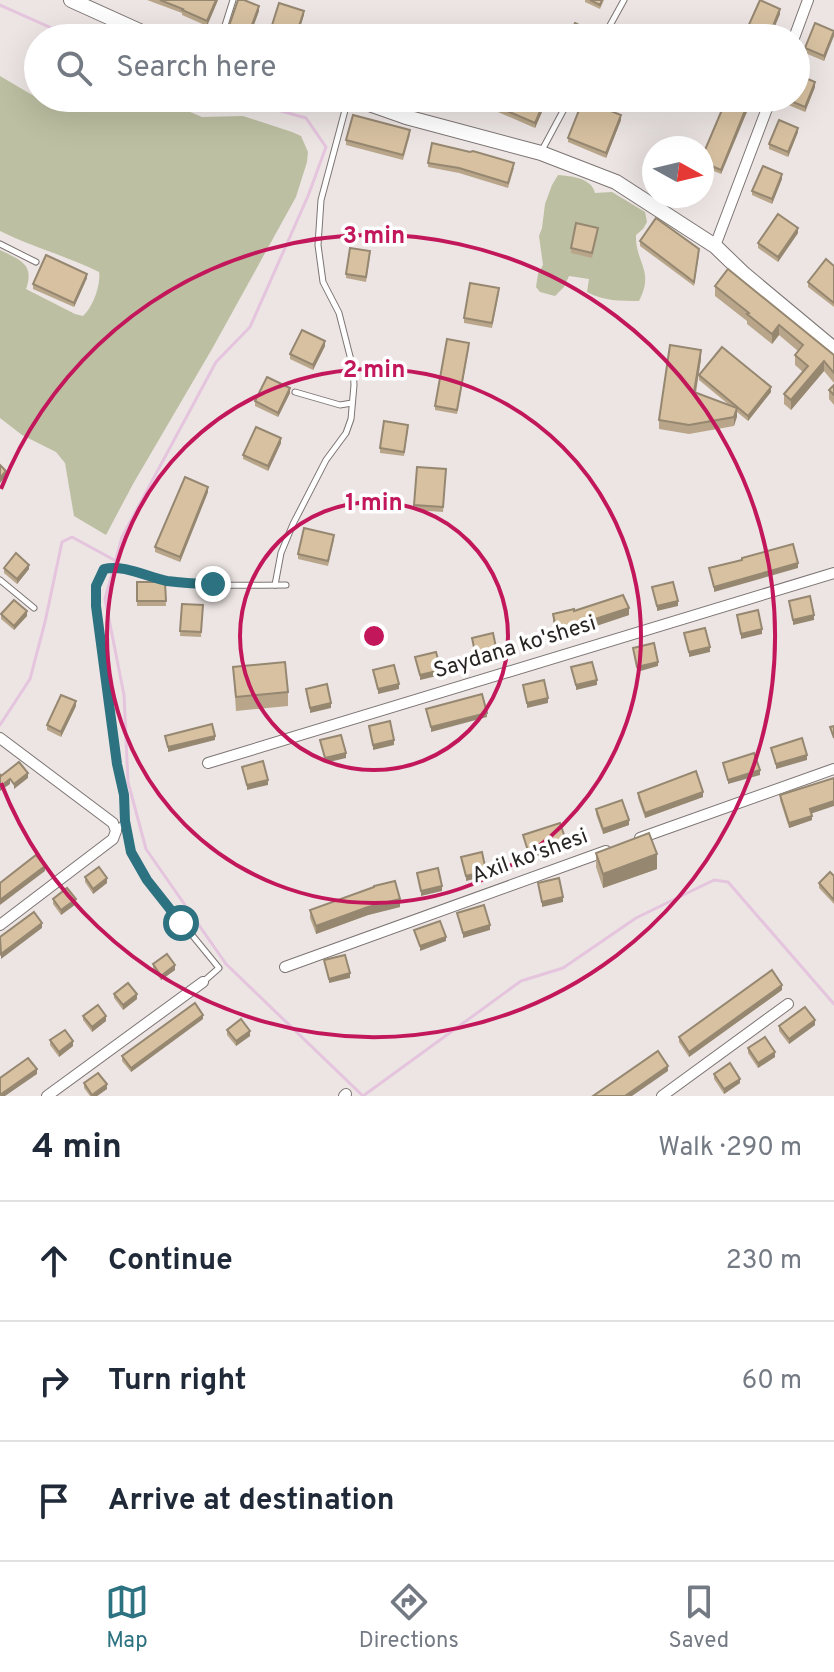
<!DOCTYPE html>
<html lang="en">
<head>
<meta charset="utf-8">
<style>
  :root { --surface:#fff; --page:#f6f6f7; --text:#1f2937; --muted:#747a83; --line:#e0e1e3; --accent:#2c7280 }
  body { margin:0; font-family:Overpass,sans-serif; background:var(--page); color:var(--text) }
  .compass { position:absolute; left:642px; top:136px; width:72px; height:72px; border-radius:50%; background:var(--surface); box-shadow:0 8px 32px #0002; rotate:98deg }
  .stop { position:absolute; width:24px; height:24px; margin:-18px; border:6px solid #2c7280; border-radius:50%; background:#fff }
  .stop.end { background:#2c7280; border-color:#fff; box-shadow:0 2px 8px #0008 }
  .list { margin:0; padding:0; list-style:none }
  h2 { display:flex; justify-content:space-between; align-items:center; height:104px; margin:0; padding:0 32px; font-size:34px }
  h2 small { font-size:26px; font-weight:400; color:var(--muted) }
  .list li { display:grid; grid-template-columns:52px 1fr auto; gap:24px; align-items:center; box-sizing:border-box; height:120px; padding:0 32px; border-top:2px solid var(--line) }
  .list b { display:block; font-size:30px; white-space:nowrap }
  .list em { font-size:26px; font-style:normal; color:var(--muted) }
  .icon { flex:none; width:44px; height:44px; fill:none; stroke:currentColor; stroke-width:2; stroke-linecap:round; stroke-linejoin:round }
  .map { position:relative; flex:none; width:834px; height:1096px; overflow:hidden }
  .search { position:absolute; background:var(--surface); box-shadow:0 8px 32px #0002; left:24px; right:24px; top:24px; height:88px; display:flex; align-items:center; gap:20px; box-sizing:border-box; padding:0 28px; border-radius:44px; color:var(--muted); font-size:30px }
  .sheet { height:464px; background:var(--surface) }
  nav { display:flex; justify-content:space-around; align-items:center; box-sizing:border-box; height:112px; border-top:2px solid var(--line); background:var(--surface); font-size:22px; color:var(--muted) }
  nav a { display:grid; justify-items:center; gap:4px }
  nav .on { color:var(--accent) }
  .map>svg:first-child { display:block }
</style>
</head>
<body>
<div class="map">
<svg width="834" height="1096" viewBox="0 0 834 1096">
  <rect width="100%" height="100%" fill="#ece5e3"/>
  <g fill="#bdbfa2">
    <path d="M0 76 39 99 157 98 202 117 243 116 292 132 301 136 308 152 307 162 296 197 212 349 133 484 106 535 74 516 65 463 56 452 22 435 0 418V250C20 260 35 264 26 289L75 314 83 316C93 307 101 285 99 272 67 256 32 247 0 231Z"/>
    <path d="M558 175C571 176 592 178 595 193L612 192 645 212 647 222 643 229 636 235C635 263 655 270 639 301 621 301 603 301 587 292L589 279 569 276 564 287 555 296 540 292 536 287 538 274 543 265 539 236 542 228 545 204 552 185Z"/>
  </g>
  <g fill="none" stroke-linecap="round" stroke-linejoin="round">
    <g stroke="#e5c4de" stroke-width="3">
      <polyline points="0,5 74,38"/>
      <polyline points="234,98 306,118 326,147 308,196 250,327 216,362 122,537 105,599 124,695 128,782 146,849 226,964 363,1096 521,981 563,968 636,918 714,880 728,882 834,1004"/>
      <polyline points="0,725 30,679 45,622 62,542 72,537 116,561"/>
    </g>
    <defs>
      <g id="lane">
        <polyline points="221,38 233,0"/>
        <polyline points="603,38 624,0"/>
        <polyline points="541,152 570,98"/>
        <polyline points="0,244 36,262"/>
        <polyline points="295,392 340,405 352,403"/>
        <polyline points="0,580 34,608"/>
        <polyline points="275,585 281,553 293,524 326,460 346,433 351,419 354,385 353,368 339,313 323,282 318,245 321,200 348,99"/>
        <polyline points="125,822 131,852 147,880 219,968 203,982"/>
        <path d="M117 830 125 821 124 795 117 764 96 606V586L104 569C125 564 155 580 178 582 213 587 250 585 286 585"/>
      </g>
      <g id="street">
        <polyline points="794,38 808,0"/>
        <polyline points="715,246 771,98"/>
        <polyline points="0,738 113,823 116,831 113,839 0,925"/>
        <polyline points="208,763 834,573"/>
        <polyline points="640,838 834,769"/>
        <polyline points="285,967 606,851"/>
        <polyline points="47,1096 203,982"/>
        <polyline points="344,1096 346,1094"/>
        <polyline points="662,1096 788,1004"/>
      </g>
      <g id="secondary">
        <polyline points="71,0 155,38"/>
        <polyline points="352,98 406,117 541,153 616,182 715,246 744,274 834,349"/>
      </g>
    </defs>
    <use href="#lane" stroke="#7c7573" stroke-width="7"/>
    <use href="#street" stroke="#7c7573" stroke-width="12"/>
    <use href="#secondary" stroke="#7c7573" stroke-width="16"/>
    <use href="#lane" stroke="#fff" stroke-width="5"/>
    <use href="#street" stroke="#fff" stroke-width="10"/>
    <use href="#secondary" stroke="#fff" stroke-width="14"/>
  </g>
  <g fill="#b9a68a">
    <polygon points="147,0 218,0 207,26 182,15 182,13"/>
    <polygon points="585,0 604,0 600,9 585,2"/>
    <polygon points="259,11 249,38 229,31 229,26"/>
    <polygon points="780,14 770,38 757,38 747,34 747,29"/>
    <polygon points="834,31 824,61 805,53 805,48"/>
    <polygon points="815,87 805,112 786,104 786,98"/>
    <polygon points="458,98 478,98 476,104"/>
    <polygon points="751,102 721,174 702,166 702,157"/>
    <polygon points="491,104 542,112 535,128 491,109"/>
    <polygon points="621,120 606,158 568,142 568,138"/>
    <polygon points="798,132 788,157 769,149 769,144"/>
    <polygon points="410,135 403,160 346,145 346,140"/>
    <polygon points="428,163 514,168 508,188 459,173 428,167"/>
    <polygon points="782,179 772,204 752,195 752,191"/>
    <polygon points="598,233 592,258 571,253 571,248"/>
    <polygon points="798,233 778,262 758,248 758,243"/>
    <polygon points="640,241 699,254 694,286 640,246"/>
    <polygon points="370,256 366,282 346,278 346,274"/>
    <polygon points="834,266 834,307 808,287 808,282"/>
    <polygon points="87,278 74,307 33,289 33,284"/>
    <polygon points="715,286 834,355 834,383 824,371 791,410 784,404 784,394 803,372 795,365 795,355 798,351 779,335 772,344 747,324 747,321 715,296"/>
    <polygon points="499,293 492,328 464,323 464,318"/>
    <polygon points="325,346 313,370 290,359 290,354"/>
    <polygon points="469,348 457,414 435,410 435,406"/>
    <polygon points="701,359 696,393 728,404 699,380 699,375 771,392 748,421 737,412 734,426 689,434 659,429 659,420"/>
    <polygon points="834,385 834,405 829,399 829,390"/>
    <polygon points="290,393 278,417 255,406 255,401"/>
    <polygon points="408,430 404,456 380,453 380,448"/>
    <polygon points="281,443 268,471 243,459 243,455"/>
    <polygon points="417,467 446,469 443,512 414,510"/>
    <polygon points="208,492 180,562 155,552 155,547"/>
    <polygon points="334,540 328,566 298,559 298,554"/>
    <polygon points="4,568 29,569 17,584 4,573"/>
    <polygon points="137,582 165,582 166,606 137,606"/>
    <polygon points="182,604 203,605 201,637 180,636"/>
    <polygon points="574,611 629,615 578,632 578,635 557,640 553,622 553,614"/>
    <polygon points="1,614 27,616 14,630 1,619"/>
    <polygon points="233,667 288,692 288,706 236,711"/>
    <polygon points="76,706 61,737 47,730 47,725"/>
    <polygon points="638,793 703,797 645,818 638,798"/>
    <polygon points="780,795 811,813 812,820 789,828 780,800"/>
    <polygon points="596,809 629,825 603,834 596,814"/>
    <polygon points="596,853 657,869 603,888 596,867"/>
    <polygon points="834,876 834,904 819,888 819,883"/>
    <polygon points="85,877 107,883 93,894 85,882"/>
    <polygon points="53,899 76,904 61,915 53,904"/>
    <polygon points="400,907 368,915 316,934 310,918 310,910"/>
    <polygon points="153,964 175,970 161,980 153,969"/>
    <polygon points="782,990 689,1057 679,1042 679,1037"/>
    <polygon points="114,994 137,999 123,1010 114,998"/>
    <polygon points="83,1016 106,1021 92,1032 83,1020"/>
    <polygon points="203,1019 131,1072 122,1061 122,1056"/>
    <polygon points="815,1025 789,1044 779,1031 779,1026"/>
    <polygon points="227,1030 250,1036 236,1046 227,1035"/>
    <polygon points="50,1040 73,1046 59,1057 50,1045"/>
    <polygon points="748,1048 775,1057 758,1068 748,1053"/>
    <polygon points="714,1074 740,1083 724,1094 714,1079"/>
    <polygon points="84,1083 107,1089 97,1096 90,1096 84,1088"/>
  </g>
  <g fill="#968771">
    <polygon points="216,0 218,0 207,26 207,21"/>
    <polygon points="259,6 259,11 249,38 249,33"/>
    <polygon points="780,9 780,14 770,38 768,38"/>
    <polygon points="304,11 304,15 297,38 295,38"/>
    <polygon points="834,32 834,36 824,61 824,56"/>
    <polygon points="815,82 815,87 805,112 805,107"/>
    <polygon points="751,98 751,102 721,174 721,170"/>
    <polygon points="542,107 542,112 535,128 535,123"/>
    <polygon points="621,115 621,120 606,158 606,153"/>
    <polygon points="798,128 798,132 788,157 788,152"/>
    <polygon points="782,174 782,179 772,204 772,199"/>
    <polygon points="798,228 798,233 778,262 778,257"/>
    <polygon points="87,274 87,278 74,307 74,303"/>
    <polygon points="779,325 779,335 772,344 772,334"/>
    <polygon points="325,341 325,346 313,370 313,365"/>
    <polygon points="701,350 701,359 694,401 694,392"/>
    <polygon points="824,361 824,371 791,410 791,400"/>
    <polygon points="771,387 771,392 748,421 748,416"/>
    <polygon points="290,388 290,393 278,417 278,413"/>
    <polygon points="737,408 737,417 734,426 734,417"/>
    <polygon points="281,438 281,443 268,471 268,466"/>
    <polygon points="6,471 6,476 0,483 0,478"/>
    <polygon points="208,487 208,492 180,562 180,557"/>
    <polygon points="798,563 798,568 714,592 714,587"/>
    <polygon points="29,565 29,569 17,584 17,579"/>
    <polygon points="678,601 678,606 657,611 657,606"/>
    <polygon points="629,608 629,615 578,632 578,635 557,640 557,633"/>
    <polygon points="27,611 27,616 14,630 14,626"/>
    <polygon points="814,615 814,620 793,625 793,620"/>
    <polygon points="762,629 762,634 741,639 741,634"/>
    <polygon points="710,647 710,652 689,657 689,652"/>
    <polygon points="497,652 497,656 476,661 476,657"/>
    <polygon points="658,662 658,666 637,672 637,667"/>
    <polygon points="441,670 441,675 420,680 420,675"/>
    <polygon points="597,680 597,685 576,690 576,685"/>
    <polygon points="399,684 399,689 378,694 378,689"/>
    <polygon points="548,698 548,703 527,708 527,703"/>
    <polygon points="76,701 76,706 61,737 61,732"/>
    <polygon points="331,703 331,708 310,713 310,708"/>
    <polygon points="487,713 487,717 431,732 431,727"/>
    <polygon points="215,736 215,740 168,752 168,747"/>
    <polygon points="394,740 394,745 373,750 373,745"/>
    <polygon points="346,753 346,758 325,763 325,758"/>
    <polygon points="807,755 807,760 776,769 776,764"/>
    <polygon points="760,770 760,775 728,784 728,780"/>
    <polygon points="28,773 28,778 14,789 14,784"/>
    <polygon points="10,779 10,784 0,791 0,787"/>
    <polygon points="268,780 268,785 247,790 247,785"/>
    <polygon points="703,792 703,797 645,818 645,813"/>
    <polygon points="834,801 834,806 810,814 810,809"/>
    <polygon points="812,816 812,820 789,828 789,823"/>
    <polygon points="629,820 629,825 603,834 603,829"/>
    <polygon points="566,841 566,846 529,859 529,854"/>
    <polygon points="657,854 657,869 603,888 603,874"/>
    <polygon points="45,866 45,871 0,905 0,900"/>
    <polygon points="486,871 486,876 466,881 466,876"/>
    <polygon points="107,878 107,883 93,894 93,889"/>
    <polygon points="442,886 442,891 421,896 421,891"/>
    <polygon points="563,897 563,902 542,907 542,902"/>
    <polygon points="76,899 76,904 61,915 61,910"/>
    <polygon points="400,899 400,907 368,915 316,934 316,926 368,907"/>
    <polygon points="42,923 42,928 1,959 1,954"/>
    <polygon points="490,925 490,930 463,938 463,933"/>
    <polygon points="446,937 446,941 420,951 420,946"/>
    <polygon points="175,965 175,970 161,980 161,976"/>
    <polygon points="350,973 350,978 329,983 329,979"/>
    <polygon points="782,985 782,990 689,1057 689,1052"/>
    <polygon points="137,994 137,999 123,1010 123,1005"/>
    <polygon points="203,1015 203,1019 131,1072 131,1068"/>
    <polygon points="106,1016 106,1021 92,1032 92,1027"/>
    <polygon points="815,1020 815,1025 789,1044 789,1039"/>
    <polygon points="250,1031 250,1036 236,1046 236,1041"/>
    <polygon points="73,1041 73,1046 59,1057 59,1052"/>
    <polygon points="775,1052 775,1057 758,1068 758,1063"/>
    <polygon points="668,1066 668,1071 632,1096 625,1096"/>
    <polygon points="37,1069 37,1074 5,1096 0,1096"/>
    <polygon points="740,1079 740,1083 724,1094 724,1089"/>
    <polygon points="107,1084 107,1089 97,1096 92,1096"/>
  </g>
  <g fill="#d7c1a1" stroke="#968771" stroke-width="2">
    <polygon points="160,0 216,0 207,21 182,10 183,9"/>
    <polygon points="238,0 244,0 259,6 249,33 229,26"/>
    <polygon points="590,0 602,0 600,5"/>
    <polygon points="760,0 780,9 768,38 747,29"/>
    <polygon points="279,3 304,11 295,38 268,38"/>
    <polygon points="575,23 590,31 586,38 567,38"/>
    <polygon points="815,23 834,31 824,56 805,48"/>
    <polygon points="134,30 152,38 130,38"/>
    <polygon points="796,74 815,82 805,107 786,99 796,98"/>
    <polygon points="494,98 522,98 542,107 535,123 491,104"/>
    <polygon points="727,98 750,98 721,170 702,162 702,157"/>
    <polygon points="583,100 621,115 606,153 568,138"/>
    <polygon points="353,115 410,130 403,155 346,140"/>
    <polygon points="779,120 798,128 788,152 769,144"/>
    <polygon points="432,143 470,152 473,151 514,163 508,183 459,168 428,163"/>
    <polygon points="763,166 782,174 772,199 752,191"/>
    <polygon points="778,214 798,228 778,257 758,243"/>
    <polygon points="656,218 699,249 694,282 640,241"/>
    <polygon points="576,223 598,228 592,253 571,248"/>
    <polygon points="350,248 370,251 366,277 346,274"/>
    <polygon points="46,255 87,274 74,303 33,284"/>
    <polygon points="826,259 834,266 834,303 808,282"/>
    <polygon points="728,269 834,355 834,373 824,361 791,400 784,394 808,366 795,355 803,345 779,325 772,334 747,314 749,313 715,286"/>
    <polygon points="470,283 499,288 492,323 464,318"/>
    <polygon points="302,330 325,341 313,365 290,354"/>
    <polygon points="447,339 469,343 457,410 435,406"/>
    <polygon points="670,345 701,350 694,392 737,408 734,417 689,425 659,420"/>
    <polygon points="722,347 771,387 748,416 699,375"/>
    <polygon points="267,377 290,388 278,413 255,401"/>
    <polygon points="834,385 834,395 829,390"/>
    <polygon points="384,421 408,425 404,452 380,448"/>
    <polygon points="256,427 281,438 268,466 243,455"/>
    <polygon points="0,465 6,471 0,478"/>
    <polygon points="417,467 446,469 443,507 414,505"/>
    <polygon points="185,477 208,487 180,557 155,547"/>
    <polygon points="304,528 334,535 328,561 298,554"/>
    <polygon points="793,544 798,563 714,587 709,568 742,560 742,558"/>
    <polygon points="16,553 29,565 17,579 4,568"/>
    <polygon points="137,582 165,582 166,601 137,601"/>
    <polygon points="673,582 678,601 657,606 652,587"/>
    <polygon points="623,595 629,608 577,625 578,628 557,633 553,614 574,609 574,611"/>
    <polygon points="810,596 814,615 793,620 789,601"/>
    <polygon points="14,600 27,611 14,626 1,614"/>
    <polygon points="182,604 203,605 201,632 180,631"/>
    <polygon points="758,610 762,629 741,634 737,615"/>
    <polygon points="705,628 710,647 689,652 684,633"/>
    <polygon points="493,633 497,652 476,657 472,638"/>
    <polygon points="654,643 658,662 637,667 633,648"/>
    <polygon points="436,652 441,670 420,675 415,657"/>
    <polygon points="285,662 288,692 236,697 233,667"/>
    <polygon points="592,662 597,680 576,685 571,667"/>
    <polygon points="394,665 399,684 378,689 373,670"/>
    <polygon points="544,680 548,698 527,703 523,685"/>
    <polygon points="327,684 331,703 310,708 306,689"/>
    <polygon points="482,694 487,713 431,727 426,709"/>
    <polygon points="61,695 76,701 61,732 47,725"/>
    <polygon points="390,721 394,740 373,745 369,726"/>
    <polygon points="212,724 215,736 168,747 165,736"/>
    <polygon points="834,726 834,738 830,727"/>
    <polygon points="341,735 346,753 325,758 320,740"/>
    <polygon points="802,738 807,755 776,764 771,748"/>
    <polygon points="754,753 760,770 728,780 723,763"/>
    <polygon points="263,761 268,780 247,785 242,767"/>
    <polygon points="19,762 28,773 14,784 10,779 0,787 0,774 1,776"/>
    <polygon points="696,771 703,792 645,813 638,793"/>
    <polygon points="834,778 834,801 810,809 812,816 789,823 780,795"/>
    <polygon points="622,800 629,820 603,829 596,809"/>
    <polygon points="560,823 566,841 529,854 523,835"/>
    <polygon points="649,833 657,854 603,874 596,853"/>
    <polygon points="482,852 486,871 466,876 461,857"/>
    <polygon points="36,855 45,866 0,900 0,883"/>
    <polygon points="99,867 107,878 93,889 85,877"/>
    <polygon points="438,868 442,886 421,891 417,873"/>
    <polygon points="830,872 834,876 834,900 819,883"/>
    <polygon points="559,878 563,897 542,902 538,883"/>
    <polygon points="395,881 400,899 368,907 316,926 310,910 374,887 374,886"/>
    <polygon points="67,888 76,899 61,910 53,899"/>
    <polygon points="484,905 490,925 463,933 457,913"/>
    <polygon points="34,912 42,923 1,954 0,937"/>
    <polygon points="440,921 446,937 420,946 414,930"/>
    <polygon points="167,954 175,965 161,976 153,964"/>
    <polygon points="345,955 350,973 329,979 324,960"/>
    <polygon points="772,970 782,985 689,1052 679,1037"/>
    <polygon points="128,983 137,994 123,1005 114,994"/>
    <polygon points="195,1003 203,1015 131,1068 122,1056"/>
    <polygon points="98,1005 106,1016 92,1027 83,1016"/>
    <polygon points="805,1007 815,1020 789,1039 779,1026"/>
    <polygon points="241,1019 250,1031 236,1041 227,1030"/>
    <polygon points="65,1030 73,1041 59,1052 50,1040"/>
    <polygon points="765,1037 775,1052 758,1063 748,1048"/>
    <polygon points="658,1051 668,1066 625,1096 593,1096"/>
    <polygon points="28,1058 37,1069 0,1095 0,1078"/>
    <polygon points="730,1063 740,1079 724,1089 714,1074"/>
    <polygon points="98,1073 107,1084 92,1095 84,1083"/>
  </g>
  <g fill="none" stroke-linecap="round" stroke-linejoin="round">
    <path stroke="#2c7280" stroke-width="10" d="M181 923 147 880 131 852 125 821 124 795 117 764 96 606V586L104 569C124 564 147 577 167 581 183 583 198 584 213 584"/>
  </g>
  <g fill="none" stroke="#c2185b" stroke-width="4">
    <circle cx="374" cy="636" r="134"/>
    <circle cx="374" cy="636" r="267"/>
    <path d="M1 489A401 401 0 1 1 1 783"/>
  </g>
  <g text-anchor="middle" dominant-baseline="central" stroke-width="7" stroke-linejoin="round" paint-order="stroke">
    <g font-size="22" fill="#272423" stroke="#fff">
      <text transform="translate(515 648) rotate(-17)">Saydana ko'shesi</text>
      <text transform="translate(530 857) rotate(-20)">Axil ko'shesi</text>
    </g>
  </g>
  <circle cx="374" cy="636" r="12" fill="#c2185b" stroke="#fff" stroke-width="4"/>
  <g font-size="24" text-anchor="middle" font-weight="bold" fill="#c2185b" stroke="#fff" stroke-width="7" stroke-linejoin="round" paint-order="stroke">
    <text x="374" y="243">3 min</text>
    <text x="374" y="377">2 min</text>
    <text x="374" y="510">1 min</text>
  </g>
</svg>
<svg class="compass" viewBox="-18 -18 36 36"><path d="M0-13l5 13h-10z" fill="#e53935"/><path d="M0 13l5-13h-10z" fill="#747a83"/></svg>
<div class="stop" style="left:181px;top:923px"></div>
<div class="stop end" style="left:213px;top:584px"></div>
<div class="search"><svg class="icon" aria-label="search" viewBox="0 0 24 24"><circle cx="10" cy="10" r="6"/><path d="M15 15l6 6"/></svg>Search here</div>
</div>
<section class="sheet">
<h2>4 min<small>Walk · 290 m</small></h2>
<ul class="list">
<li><svg class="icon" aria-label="ahead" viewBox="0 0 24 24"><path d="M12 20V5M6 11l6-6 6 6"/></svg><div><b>Continue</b></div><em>230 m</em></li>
<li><svg class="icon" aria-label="right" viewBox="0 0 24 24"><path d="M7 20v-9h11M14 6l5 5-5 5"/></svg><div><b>Turn right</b></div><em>60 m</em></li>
<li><svg class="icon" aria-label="arrive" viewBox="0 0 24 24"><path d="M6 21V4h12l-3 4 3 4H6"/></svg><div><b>Arrive at destination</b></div></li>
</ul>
</section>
<nav>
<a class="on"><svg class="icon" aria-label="map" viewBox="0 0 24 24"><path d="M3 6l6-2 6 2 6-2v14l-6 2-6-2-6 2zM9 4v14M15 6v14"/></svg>Map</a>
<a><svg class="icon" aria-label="directions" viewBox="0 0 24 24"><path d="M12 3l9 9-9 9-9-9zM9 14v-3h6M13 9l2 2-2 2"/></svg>Directions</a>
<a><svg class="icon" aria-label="saved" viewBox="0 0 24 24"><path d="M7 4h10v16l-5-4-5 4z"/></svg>Saved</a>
</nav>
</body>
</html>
